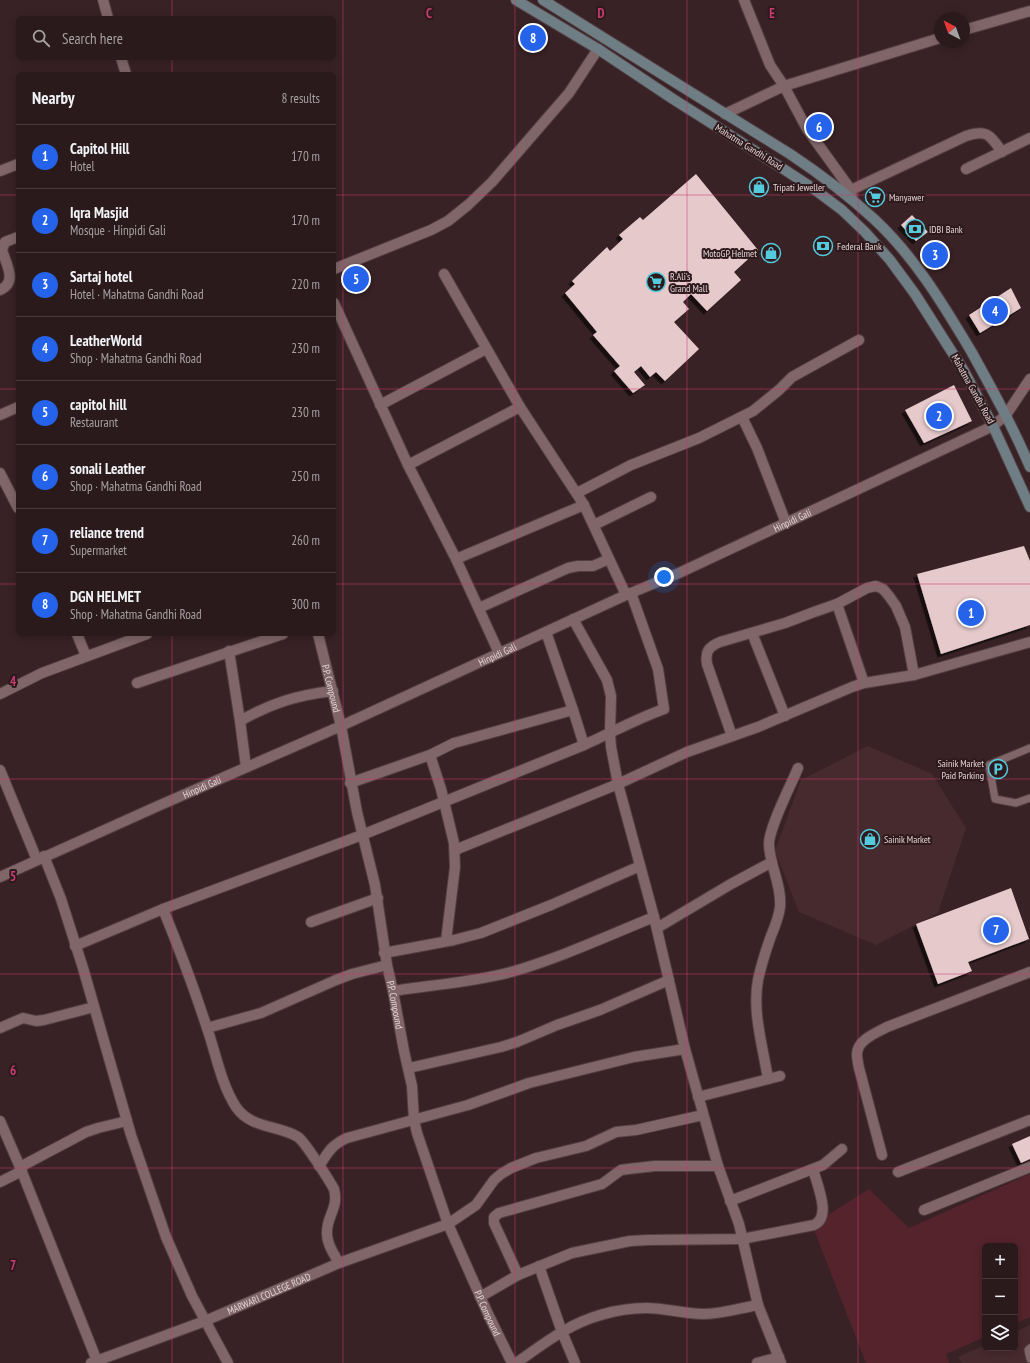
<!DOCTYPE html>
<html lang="en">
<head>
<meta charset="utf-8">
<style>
  :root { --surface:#2a1a1c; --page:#322325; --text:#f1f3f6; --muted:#a5a1a3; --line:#46383b; --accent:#2563eb }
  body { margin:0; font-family:"PT Sans Narrow",sans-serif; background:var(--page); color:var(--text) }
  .controls { position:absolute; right:12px; bottom:12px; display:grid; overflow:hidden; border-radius:6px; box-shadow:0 2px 10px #0003 }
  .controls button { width:36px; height:36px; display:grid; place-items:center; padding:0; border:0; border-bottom:1px solid var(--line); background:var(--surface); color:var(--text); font:20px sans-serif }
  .compass { position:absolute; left:934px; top:12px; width:36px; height:36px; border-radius:50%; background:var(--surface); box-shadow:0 2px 10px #0003; rotate:319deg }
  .you { position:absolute; left:664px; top:577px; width:14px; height:14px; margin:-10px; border:3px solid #fff; border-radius:50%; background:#1a73e8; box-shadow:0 0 0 6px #1a73e833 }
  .badge { display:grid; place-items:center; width:26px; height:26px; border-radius:50%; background:var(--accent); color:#fff; font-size:13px; font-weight:700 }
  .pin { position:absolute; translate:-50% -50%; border:2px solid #fff; box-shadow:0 1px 4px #0006 }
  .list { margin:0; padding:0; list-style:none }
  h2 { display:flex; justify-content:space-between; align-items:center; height:52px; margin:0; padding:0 16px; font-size:17px }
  h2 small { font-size:13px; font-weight:400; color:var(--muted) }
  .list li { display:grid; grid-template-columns:26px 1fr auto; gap:12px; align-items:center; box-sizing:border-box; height:64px; padding:0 16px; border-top:1px solid var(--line) }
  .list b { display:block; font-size:15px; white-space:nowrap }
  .list p { margin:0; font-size:13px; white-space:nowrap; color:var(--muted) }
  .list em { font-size:13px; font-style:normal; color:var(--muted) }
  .icon { flex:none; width:22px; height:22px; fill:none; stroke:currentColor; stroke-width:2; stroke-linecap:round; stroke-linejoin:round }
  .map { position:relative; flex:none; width:1030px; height:1363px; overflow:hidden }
  .search { position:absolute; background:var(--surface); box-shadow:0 2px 10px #0003; left:16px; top:16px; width:320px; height:44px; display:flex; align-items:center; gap:10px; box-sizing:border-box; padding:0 14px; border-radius:6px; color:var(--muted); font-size:15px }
  .panel { position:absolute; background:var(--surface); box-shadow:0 2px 10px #0003; left:16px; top:72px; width:320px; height:564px; border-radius:6px }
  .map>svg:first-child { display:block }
</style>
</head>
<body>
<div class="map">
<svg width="1030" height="1363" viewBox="0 0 1030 1363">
  <defs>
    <filter id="shadow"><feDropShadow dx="-3.5" dy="3.5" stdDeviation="0" flood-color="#0009"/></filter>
  </defs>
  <rect width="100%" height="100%" fill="#382225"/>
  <g fill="#472a2e">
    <polygon points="868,746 932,774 966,828 938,913 876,945 799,912 775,851 801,780"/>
    <polygon points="1030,1325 1030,1363 962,1363 958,1357 985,1345 985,1348 1015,1348 1015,1332"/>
  </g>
  <polygon fill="#55232c" points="1030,1174 1030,1317 1015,1324 1015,1246 985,1246 985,1337 946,1354 949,1363 866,1363 812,1225 869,1189 909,1228"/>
  <g fill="#e6c9cb" filter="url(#shadow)">
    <polygon points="696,174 758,250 734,272 741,280 707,311 691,294 683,302 689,309 674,322 699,349 665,381 656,372 650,377 641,366 634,372 645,385 633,393 614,371 620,366 593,335 597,332 565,293 575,284 572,281 607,247 610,251 623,239 619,235 640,217 643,220"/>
    <polygon points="912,215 928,232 916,241 901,225"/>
    <polygon points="1011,288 1021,308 980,333 969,315"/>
    <polygon points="954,385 972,421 924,443 905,410"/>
    <polygon points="1024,546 1030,561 1030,625 941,654 917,574"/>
    <polygon points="1011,888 1029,939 968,962 972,971 938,984 916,924"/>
    <polygon points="1030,1136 1030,1159 1021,1163 1012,1144"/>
  </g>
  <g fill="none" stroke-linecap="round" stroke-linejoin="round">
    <defs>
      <g id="service">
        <polyline points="1030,748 989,765 995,799 1016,803 1030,798"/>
        <polyline points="1030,1348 1028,1350 1030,1359"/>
      </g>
      <g id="minor">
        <polyline points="103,0 108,18"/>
        <polyline points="744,0 770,65 784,86 807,129 851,190 852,199"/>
        <polyline points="964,30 1030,11"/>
        <polyline points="121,58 126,74"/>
        <polyline points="725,114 784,86 940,38"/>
        <polyline points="966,169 1030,138"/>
        <polyline points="0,171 18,164"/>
        <path d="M851 190 966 136C987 129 990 135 1002 152"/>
        <polyline points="334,269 431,230 448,221 468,205 492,182 569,93 598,49"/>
        <polyline points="444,274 520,407 584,505 626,595"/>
        <path d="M0 290C18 282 6 264 2 250L5 242 18 237"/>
        <polyline points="334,303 408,465 456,559 499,653"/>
        <polyline points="380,405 486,349"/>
        <polyline points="0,415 18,407"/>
        <polyline points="742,417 757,448 786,523"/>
        <polyline points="408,465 520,407"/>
        <polyline points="0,473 18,508"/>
        <polyline points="577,493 631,465 699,438 753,411 779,390 792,377 859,340"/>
        <polyline points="594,525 651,497"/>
        <polyline points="456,559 584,505"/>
        <polyline points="837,604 864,683"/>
        <polyline points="479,608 568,568 578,566 593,566 609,559"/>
        <polyline points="573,619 607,680 611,696 610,733 611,747 618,784 654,917 685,1049 718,1166 739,1224 758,1305 781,1363"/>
        <polyline points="546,632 573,710 584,745"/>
        <polyline points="752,633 785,716"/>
        <polyline points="77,634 86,656"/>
        <path id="s1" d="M318 634 341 726 357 812 375 885 387 965 393 991 404 1051 412 1086 414 1120 417 1133 448 1224 488 1314 512 1363"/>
        <polyline points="229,651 240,721 246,767"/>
        <polyline points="137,683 283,634"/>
        <polyline points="0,694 42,673 147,634"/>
        <path d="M240 721C271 703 298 695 333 691"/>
        <path d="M732 736 707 664C705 652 708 647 720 642L785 623 814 612 837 604 867 588 876 586 883 589 889 596 896 606 905 627 914 675"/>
        <polyline points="430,755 441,789 454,843 455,867 446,941"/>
        <polyline points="0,770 37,860"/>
        <polyline points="350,783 430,755 454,743 573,710"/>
        <polyline points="455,850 618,784 687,752 758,727 852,687 864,683 914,675 1030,642"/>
        <polyline points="44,856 61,899 83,968 131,1135 166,1237 192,1296 228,1363"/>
        <path id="s2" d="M0 877 158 806 341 726 626 595 679 573 993 426"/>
        <path d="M163 909C179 948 194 988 207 1028 216 1054 221 1084 236 1107 251 1129 279 1125 298 1137 305 1142 329 1180 334 1189 339 1208 327 1215 327 1232 326 1243 334 1254 339 1263"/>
        <polyline points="311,922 378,898"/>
        <polyline points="657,928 731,884 772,862"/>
        <path d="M75 946 163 909 362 835 584 745C611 733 636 719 664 709L658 669 631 593"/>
        <polyline points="384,953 454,940 481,933 551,905 640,866"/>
        <path d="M393 991C432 985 473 982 511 972 560 958 607 936 654 917"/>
        <polyline points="0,1028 23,1018 36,1021 44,1020 94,1007"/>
        <polyline points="207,1028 261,1013 336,980 352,974 387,965"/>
        <polyline points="409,1068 501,1047 517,1042 557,1025 600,1010 669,980"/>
        <path d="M768 1079C763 1047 752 1012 758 980 761 966 766 950 771 936 775 926 779 917 780 907 782 886 770 866 769 845 768 829 791 785 798 768"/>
        <polyline points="698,1097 780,1076"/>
        <polyline points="0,1121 20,1167 97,1361"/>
        <path d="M882 1155 859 1068C858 1063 857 1059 857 1054 857 1040 876 1033 887 1027L1030 972"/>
        <path d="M319 1166C328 1153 331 1145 347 1138L468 1105 529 1083 634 1057 685 1049"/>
        <polyline points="20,1167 86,1132 98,1128 127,1121"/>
        <polyline points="898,1172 1030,1120"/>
        <polyline points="0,1182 22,1171"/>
        <polyline points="730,1201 823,1165 842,1149"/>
        <polyline points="924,1210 1030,1167"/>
        <polyline points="539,1266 562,1332 575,1363"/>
        <polyline points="518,1275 494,1223 494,1217 499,1213 602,1184 621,1170 628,1169 655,1166 718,1166"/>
        <path d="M480 1297 518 1275 572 1253 630 1241 648 1240 742 1239 814 1225C832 1217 817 1185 813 1169"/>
        <path id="s3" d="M91 1363 205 1321 339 1263 448 1224 476 1205 494 1180 501 1174 511 1168 536 1158 586 1146 616 1132 636 1130 703 1115"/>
        <path d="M516 1363C531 1353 546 1341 562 1332 586 1317 618 1308 646 1308 666 1308 684 1314 704 1314 722 1314 740 1308 758 1305"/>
        <polyline points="757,1363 779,1357"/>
      </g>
      <polyline id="tertiary" points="993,426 1006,415 1030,379"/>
      <g id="secondary">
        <polyline points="516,0 598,49 673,99 785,170 814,189 842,210 865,232 890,260 915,294 964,371 993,426 1030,507"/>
        <path d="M543 0 790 154C820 174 848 195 874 219 914 256 943 304 971 351 992 389 1013 427 1030 467"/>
      </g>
    </defs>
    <use href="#service" stroke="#523f42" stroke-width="9"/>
    <use href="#minor" stroke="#523f42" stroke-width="12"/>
    <use href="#tertiary" stroke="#523f42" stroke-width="12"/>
    <use href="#secondary" stroke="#523f42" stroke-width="12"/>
    <use href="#service" stroke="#806669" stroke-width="7"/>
    <use href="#minor" stroke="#806669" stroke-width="10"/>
    <use href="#tertiary" stroke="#806669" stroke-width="10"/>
    <use href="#secondary" stroke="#6f7e85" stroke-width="10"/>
  </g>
  <path fill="none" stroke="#c83d73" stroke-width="1" stroke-opacity="0.55" d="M172 0V18M343 0V1363M515 0V1363M687 0V1363M858 0V1363M172 58V74M0 195H18M334 195H1030M0 389H18M334 389H1030M0 584H18M334 584H1030M172 634V1363M0 779H1030M0 974H1030M0 1168H1030"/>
  <defs>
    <symbol id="shop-ring" viewBox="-11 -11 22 22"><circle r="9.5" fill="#2e191c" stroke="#54cadd" stroke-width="1.5"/><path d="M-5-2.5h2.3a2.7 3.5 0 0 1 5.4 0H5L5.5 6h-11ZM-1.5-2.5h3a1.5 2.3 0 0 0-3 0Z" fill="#54cadd"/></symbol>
    <symbol id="supermarket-ring" viewBox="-11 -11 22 22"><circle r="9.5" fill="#2e191c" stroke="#54cadd" stroke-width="1.5"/><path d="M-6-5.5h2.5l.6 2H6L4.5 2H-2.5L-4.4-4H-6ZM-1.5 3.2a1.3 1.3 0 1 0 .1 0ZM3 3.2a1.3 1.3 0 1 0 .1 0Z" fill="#54cadd"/></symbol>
    <symbol id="bank-ring" viewBox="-11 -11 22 22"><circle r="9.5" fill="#2e191c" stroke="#54cadd" stroke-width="1.5"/><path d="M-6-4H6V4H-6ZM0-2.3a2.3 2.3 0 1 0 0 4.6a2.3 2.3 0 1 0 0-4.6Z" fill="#54cadd"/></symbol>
    <symbol id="parking-ring" viewBox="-11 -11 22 22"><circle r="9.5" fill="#2e191c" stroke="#54cadd" stroke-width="1.5"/><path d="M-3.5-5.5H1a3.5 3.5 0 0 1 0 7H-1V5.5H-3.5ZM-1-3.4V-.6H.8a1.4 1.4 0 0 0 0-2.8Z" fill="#54cadd"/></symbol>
  </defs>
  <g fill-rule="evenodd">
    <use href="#shop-ring" x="748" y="176" width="22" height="22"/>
    <use href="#supermarket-ring" x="864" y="186" width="22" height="22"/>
    <use href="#bank-ring" x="904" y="218" width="22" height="22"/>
    <use href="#bank-ring" x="812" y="235" width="22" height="22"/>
    <use href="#shop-ring" x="760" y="242" width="22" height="22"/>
    <use href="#supermarket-ring" x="645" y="271" width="22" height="22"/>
    <use href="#parking-ring" x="987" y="758" width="22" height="22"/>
    <use href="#shop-ring" x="859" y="828" width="22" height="22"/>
  </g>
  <g text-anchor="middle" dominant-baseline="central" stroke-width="4" stroke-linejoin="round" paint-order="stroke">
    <g font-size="10" fill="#e2d3d5" stroke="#2e191c">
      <text transform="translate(749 147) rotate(32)">Mahatma Gandhi Road</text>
      <text transform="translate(973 389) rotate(61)">Mahatma Gandhi Road</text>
      <text stroke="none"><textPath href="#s2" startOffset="869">Hinpidi Gali</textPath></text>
      <text stroke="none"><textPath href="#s2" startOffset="545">Hinpidi Gali</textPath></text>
      <text stroke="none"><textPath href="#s1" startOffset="56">P.P. Compound</textPath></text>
      <text stroke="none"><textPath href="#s2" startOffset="221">Hinpidi Gali</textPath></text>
      <text stroke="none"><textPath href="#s1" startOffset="379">P.P. Compound</textPath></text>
      <text stroke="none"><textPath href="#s3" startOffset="191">MARWARI COLLEGE ROAD</textPath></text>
      <text stroke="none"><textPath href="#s1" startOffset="703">P.P. Compound</textPath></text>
    </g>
    <g font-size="10" fill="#e2d3d5" stroke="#2e191c" text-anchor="start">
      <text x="773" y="187">Tripati Jeweller</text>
      <text x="889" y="197">Manyawer</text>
      <text x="929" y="229">IDBI Bank</text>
      <text x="837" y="246">Federal Bank</text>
      <text x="757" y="253" text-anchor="end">MotoGP Helmet</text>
      <text x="670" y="276">R.Ali's<tspan x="670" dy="12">Grand Mall</tspan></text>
      <text x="984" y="763" text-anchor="end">Sainik Market<tspan x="984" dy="12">Paid Parking</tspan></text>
      <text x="884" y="839">Sainik Market</text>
    </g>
  </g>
  <g font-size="13" text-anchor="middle" font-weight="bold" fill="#c83d73" stroke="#2e191c" stroke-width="4" stroke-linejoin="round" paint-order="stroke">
    <text x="429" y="18">C</text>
    <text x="601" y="18">D</text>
    <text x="772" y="18">E</text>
    <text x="13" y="686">4</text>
    <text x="13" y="881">5</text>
    <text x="13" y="1075">6</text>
    <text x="13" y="1270">7</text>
  </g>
</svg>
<div class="controls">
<button>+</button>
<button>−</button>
<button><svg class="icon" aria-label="layers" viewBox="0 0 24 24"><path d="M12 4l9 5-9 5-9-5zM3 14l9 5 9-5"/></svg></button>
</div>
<svg class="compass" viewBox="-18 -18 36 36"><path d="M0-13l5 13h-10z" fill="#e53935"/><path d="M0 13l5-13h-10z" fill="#a5a1a3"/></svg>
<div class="you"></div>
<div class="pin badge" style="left:971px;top:613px">1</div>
<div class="pin badge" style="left:939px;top:416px">2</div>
<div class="pin badge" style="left:935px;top:255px">3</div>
<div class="pin badge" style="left:995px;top:311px">4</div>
<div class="pin badge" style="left:356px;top:279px">5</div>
<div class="pin badge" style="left:819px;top:127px">6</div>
<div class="pin badge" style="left:996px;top:930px">7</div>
<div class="pin badge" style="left:533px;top:38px">8</div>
<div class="search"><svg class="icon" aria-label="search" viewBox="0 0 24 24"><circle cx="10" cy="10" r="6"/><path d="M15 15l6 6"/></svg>Search here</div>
<section class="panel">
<h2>Nearby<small>8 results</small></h2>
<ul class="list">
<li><span class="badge">1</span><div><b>Capitol Hill</b><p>Hotel</p></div><em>170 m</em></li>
<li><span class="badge">2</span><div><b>Iqra Masjid</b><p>Mosque · Hinpidi Gali</p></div><em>170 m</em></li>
<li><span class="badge">3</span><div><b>Sartaj hotel</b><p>Hotel · Mahatma Gandhi Road</p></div><em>220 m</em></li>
<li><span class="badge">4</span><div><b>LeatherWorld</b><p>Shop · Mahatma Gandhi Road</p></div><em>230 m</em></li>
<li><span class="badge">5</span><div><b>capitol hill</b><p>Restaurant</p></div><em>230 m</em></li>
<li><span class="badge">6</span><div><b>sonali Leather</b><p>Shop · Mahatma Gandhi Road</p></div><em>250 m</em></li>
<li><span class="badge">7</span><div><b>reliance trend</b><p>Supermarket</p></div><em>260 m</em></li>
<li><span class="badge">8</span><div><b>DGN HELMET</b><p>Shop · Mahatma Gandhi Road</p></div><em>300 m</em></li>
</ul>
</section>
</div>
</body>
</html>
